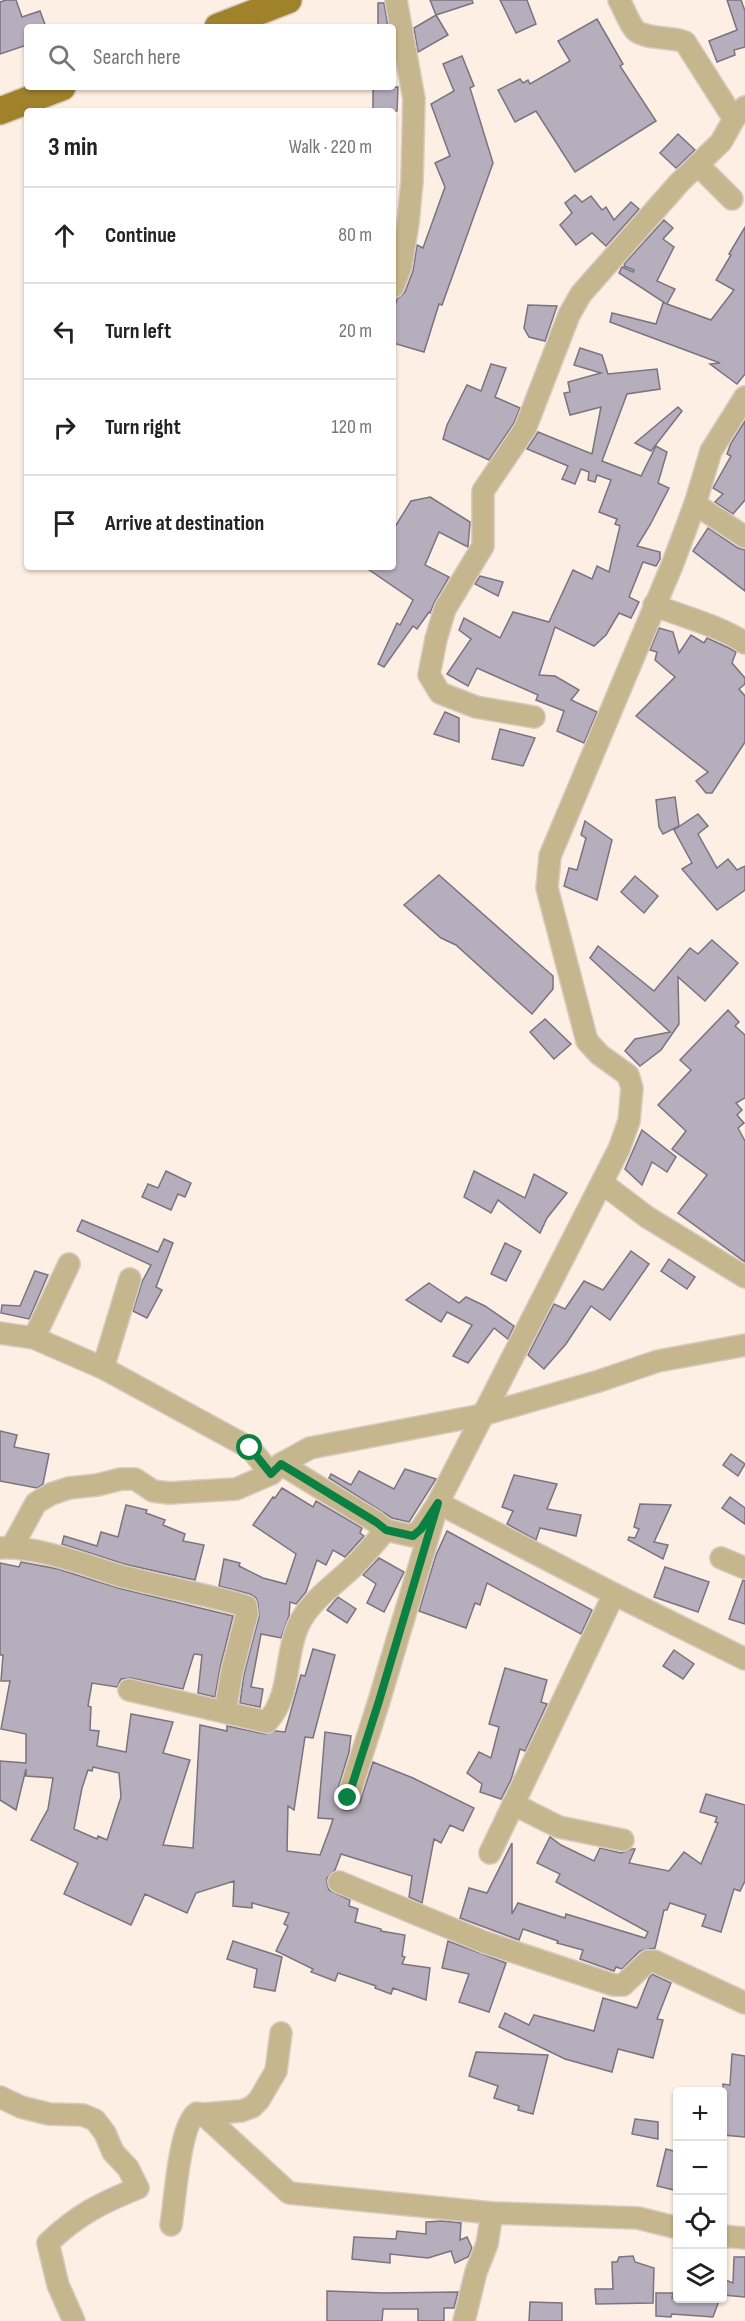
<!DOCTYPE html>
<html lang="en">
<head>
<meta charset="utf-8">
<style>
  :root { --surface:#fff; --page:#f2f2f2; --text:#222; --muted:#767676; --line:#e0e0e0 }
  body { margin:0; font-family:"Sofia Sans Condensed",sans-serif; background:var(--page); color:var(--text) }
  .controls { position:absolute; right:18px; bottom:18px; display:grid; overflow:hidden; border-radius:6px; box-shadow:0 2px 4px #0004 }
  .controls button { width:54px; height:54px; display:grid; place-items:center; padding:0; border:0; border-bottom:2px solid var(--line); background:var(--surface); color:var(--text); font:30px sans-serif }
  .stop { position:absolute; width:18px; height:18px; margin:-14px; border:4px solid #0b8043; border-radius:50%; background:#fff }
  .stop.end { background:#0b8043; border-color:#fff; box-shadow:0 2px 6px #0008 }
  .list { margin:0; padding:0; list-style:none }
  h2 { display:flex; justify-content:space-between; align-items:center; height:78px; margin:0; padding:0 24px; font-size:26px }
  h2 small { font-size:20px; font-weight:400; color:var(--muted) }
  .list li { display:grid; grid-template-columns:39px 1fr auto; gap:18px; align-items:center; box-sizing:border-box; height:96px; padding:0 24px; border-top:2px solid var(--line) }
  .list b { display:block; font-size:22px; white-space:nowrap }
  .list em { font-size:20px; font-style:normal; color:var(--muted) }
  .icon { flex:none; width:33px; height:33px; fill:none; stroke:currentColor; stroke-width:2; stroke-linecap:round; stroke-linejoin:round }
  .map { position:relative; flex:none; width:745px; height:2321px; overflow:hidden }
  .search { position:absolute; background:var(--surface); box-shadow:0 2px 4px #0004; left:24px; top:24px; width:372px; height:66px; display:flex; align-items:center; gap:15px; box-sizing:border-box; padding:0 21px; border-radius:6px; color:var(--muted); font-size:22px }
  .panel { position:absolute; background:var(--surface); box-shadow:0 2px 4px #0004; left:24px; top:108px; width:372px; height:462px; border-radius:6px }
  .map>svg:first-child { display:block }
</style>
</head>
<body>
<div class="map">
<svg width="745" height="2321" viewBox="0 0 745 2321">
  <rect width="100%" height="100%" fill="#fdefe3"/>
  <g fill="#b6aebc" stroke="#7a7380" stroke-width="1.5" fill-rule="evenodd">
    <polygon points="6,0 16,0 22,17 40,11 46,27 27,27 27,45 0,54 0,2"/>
    <polygon points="430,0 472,0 473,3 436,15"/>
    <polygon points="500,0 527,0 536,24 516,33"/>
    <polygon points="727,0 741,0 745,11 745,47 734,50 735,55 717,62 709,41 737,30"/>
    <polygon points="378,3 384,3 388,27 378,27"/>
    <polygon points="436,15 448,35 418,52 414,28"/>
    <polygon points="597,19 623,64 620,66 656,121 575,172 536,111 515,122 498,90 520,79 523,83 528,80 530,84 570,61 558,41"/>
    <polygon points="462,56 474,86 470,88 493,163 442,305 439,304 424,352 393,343 393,313 397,299 405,292 413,271 417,245 423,248 445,187 435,163 450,156 431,104 454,91 443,64"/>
    <polygon points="382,87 398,87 397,111 373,111 373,90"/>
    <polygon points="678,134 695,150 676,168 660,153"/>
    <polygon points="575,195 582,202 591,196 602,210 606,207 614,220 631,202 639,209 606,246 592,233 576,245 560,225 572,213 565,203"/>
    <polygon points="664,220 673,228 663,239 674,247 657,281 675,289 667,304 711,320 734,290 716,280 731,255 729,254 745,227 745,374 737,384 710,364 720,363 610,322 612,313 656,324 663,303 665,303 619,273 622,267 633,272 634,270 624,266 625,263"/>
    <polygon points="528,305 557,306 545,341 529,337 524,328"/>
    <polygon points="580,348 602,355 608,374 657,369 660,389 627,394 602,461 641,476 656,446 667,452 658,483 669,488 650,525 637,546 660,552 660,559 656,566 643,562 629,597 639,602 631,618 619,613 606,635 594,646 555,627 539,675 555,676 579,690 571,700 597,712 584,743 557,731 564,711 536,700 538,695 477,668 468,686 447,674 471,639 459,630 464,618 500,638 513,612 549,622 573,570 592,579 597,566 609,572 620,526 615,524 617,519 599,512 611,480 597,475 595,482 588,480 589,472 581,469 575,484 562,479 568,466 527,449 538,432 592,454 601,407 570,415 564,393 570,392 568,382 601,373 574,365"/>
    <polygon points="491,364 506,368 495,397 520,408 514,423 489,460 443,439 447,425 467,385 481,391"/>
    <polygon points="678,407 682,411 651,451 635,443"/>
    <polygon points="745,421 745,500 733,514 715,502 723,494 713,488 731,456 727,454 731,443"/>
    <polygon points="430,497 470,522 468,547 439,532 425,565 449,577 434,603 430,613 429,612 417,629 413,626 384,667 378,664 397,623 400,625 413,600 365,567 393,567 393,530 411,501"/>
    <polygon points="708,528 738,548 745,550 745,591 693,551"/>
    <polygon points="480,576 503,582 498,596 475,584"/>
    <polygon points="659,628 673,632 679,653 691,635 704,643 707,638 729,648 736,652 732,663 745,678 745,684 739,689 745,696 745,742 712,793 706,793 696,781 708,772 636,716 675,677 655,660 657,652 650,650"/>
    <polygon points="445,712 459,718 459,742 434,734"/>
    <polygon points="500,729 535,738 523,766 492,759"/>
    <polygon points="675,797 679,826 663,834 659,827 656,800"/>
    <polygon points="698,814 708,826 698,834 717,868 728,859 737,870 745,866 745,890 717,910 682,869 692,863 674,830"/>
    <polygon points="585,821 612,840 597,900 564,886 569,868 577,870 586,838 581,835"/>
    <polygon points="439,875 553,976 553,989 532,1014 456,945 441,938 404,905"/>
    <polygon points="635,876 658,896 644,913 621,892"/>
    <polygon points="712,940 738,963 705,1001 678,977 679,1024 661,1050 640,1066 625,1051 635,1039 670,1032 590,958 598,946 654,991 690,948 698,954"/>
    <polygon points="728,1010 739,1022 735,1026 745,1035 745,1098 736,1103 742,1110 737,1115 744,1123 738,1128 745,1141 745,1262 678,1213 707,1175 672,1149 686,1131 658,1105 691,1070 680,1060"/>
    <polygon points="545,1019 571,1044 554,1059 530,1032"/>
    <polygon points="642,1130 676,1157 667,1172 652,1162 642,1185 625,1169"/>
    <polygon points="166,1171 191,1183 185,1197 178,1194 171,1210 142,1197 148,1184 158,1188"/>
    <polygon points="474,1171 525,1198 534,1174 567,1193 547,1218 540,1233 498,1200 491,1213 464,1197"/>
    <polygon points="82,1220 158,1252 164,1239 173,1243 156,1287 162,1290 147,1318 133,1311 142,1282 151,1265 77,1231"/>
    <polygon points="505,1243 521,1251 506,1281 491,1274"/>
    <polygon points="631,1251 649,1264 610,1320 591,1306 566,1344 544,1369 528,1355 554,1304 565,1309 584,1281 603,1290"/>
    <polygon points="669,1259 695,1277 687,1289 661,1271"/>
    <polygon points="35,1271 48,1275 29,1319 1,1313 2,1305 20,1306"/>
    <polygon points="429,1283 459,1303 466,1297 485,1306 514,1326 508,1339 494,1328 468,1363 453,1356 472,1325 447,1312 441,1322 406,1300"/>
    <polygon points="0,1431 17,1435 14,1447 49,1454 43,1484 37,1488 0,1481"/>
    <polygon points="731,1454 745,1464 738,1476 723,1465"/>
    <polygon points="405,1469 436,1479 409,1522 392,1518 329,1478 331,1474 351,1485 359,1471 394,1489"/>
    <polygon points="514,1475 557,1484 547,1509 581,1515 576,1536 540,1528 536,1540 507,1524 513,1511 502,1507"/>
    <polygon points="282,1488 313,1507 316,1501 362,1528 360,1533 364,1536 345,1557 333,1550 326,1565 317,1560 306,1592 296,1604 290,1602 289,1616 281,1638 261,1634 251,1687 263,1689 260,1707 240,1703 244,1674 259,1617 258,1604 256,1598 250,1594 219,1586 224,1559 240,1563 239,1566 263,1578 286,1584 296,1554 253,1525 273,1497 275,1498"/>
    <polygon points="730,1497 745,1508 745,1524 722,1508"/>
    <polygon points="640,1504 671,1505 654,1542 668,1545 663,1559 628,1540 629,1537 635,1538 639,1529 634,1527"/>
    <polygon points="126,1505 147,1510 146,1513 165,1520 163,1525 185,1534 183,1541 204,1545 195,1580 124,1564 62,1544 64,1536 97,1546 101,1532 118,1537"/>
    <polygon points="447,1531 592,1610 581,1634 487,1583 480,1605 475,1603 466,1628 419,1611 436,1555"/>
    <polygon points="379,1558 404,1572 384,1612 367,1603 376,1584 363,1575"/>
    <path d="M21 1562 58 1569 118 1588 233 1616 220 1668 215 1697 198 1693 202 1655 194 1654 183 1689 131 1678 121 1679 117 1687 92 1683 88 1706 91 1707 90 1730 99 1731 97 1746 126 1752 131 1714 173 1722 163 1753 190 1760 163 1845 193 1848 200 1725 227 1731V1726L265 1734 276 1731 285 1732 301 1675 305 1676 313 1649 335 1655 313 1738 305 1737 294 1810 288 1806 287 1851 320 1855 329 1831 333 1819 318 1818 325 1732 351 1736 349 1752 336 1795 338 1806 344 1810H351L360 1802 373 1762 413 1778 474 1808 463 1831 450 1825 441 1843 434 1839 422 1903 409 1897 412 1876 341 1854 335 1870 327 1878V1884L329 1890 350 1900 349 1906 358 1909 355 1922 381 1929V1931L405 1935 402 1956 405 1957 402 1964 430 1968 426 2000 393 1988 391 1994 375 1988 376 1986 338 1973 335 1981 311 1972 313 1969 276 1951 288 1926 284 1924 289 1913 252 1903V1908L233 1906 234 1881 196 1893 187 1913 145 1894 131 1925 64 1894 78 1863 31 1840 48 1809 53 1778 26 1776V1769L16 1810 0 1800V1761L26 1763V1734L1 1729 10 1681H1L3 1655H0V1563L19 1567ZM93 1767 119 1773 121 1797 107 1840 98 1836 97 1839 74 1829 82 1788 88 1770 92 1771Z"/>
    <polygon points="665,1567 709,1582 698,1612 654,1597"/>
    <polygon points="743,1580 745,1581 745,1624 729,1619"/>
    <polygon points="338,1597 356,1609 347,1623 327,1610"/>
    <polygon points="674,1650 694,1664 683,1679 663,1666"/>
    <polygon points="505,1668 547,1680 541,1702 547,1704 525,1751 520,1749 511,1780 501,1799 480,1792 482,1784 467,1773 479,1752 491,1758 499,1727 489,1724"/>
    <polygon points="706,1794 745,1805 745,1881 740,1891 734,1889 721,1932 702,1926 706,1915 670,1903 667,1910 664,1910 655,1948 640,1951 622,1969 616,1967 614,1971 580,1959 583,1950 557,1943 558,1941 523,1929 519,1940 460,1918 469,1888 487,1893 512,1843 512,1914 518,1903 565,1918 566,1914 645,1938 648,1932 556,1882 560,1874 537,1863 550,1837 561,1845 594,1861 600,1848 621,1853 632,1849 635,1849 629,1863 669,1871 684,1852 701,1864 718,1823 715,1822 717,1817 700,1812"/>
    <polygon points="233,1941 282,1957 275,1991 254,1987 257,1969 227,1959"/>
    <polygon points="448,1941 506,1963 489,2012 459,2002 469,1974 442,1968"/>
    <polygon points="652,1974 671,1983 657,2019 663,2020 653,2058 618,2049 612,2072 565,2059 499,2027 505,2013 529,2025 534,2015 594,2031 603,1998 637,2008 649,1978"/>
    <polygon points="476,2052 548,2055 533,2114 518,2110 519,2106 494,2098 498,2086 469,2076"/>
    <polygon points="732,2054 745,2056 745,2137 723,2135 723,2084 730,2085"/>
    <polygon points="635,2119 658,2122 658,2139 632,2134"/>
    <polygon points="666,2149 678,2152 678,2191 657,2186"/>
    <polygon points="443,2221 461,2223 460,2240 467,2237 472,2248 468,2257 455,2263 451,2251 428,2258 390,2254 390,2263 352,2259 354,2237 396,2239 397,2231 426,2234 426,2222"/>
    <polygon points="633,2256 635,2262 654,2268 653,2303 596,2304 595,2289 613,2289 612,2262 617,2262 619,2257"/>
    <polygon points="734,2257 745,2257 745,2297 723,2295 723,2279 733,2283"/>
    <polygon points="327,2291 384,2293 458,2292 454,2308 444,2308 444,2321 418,2321 418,2309 383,2309 382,2321 327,2321"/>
    <polygon points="656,2293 673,2293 672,2298 720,2298 713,2317 672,2314 671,2317 656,2316"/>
    <polygon points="530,2302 562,2303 562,2321 529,2321"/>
  </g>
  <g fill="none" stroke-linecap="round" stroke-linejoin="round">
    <defs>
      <g id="minor">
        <path d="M619 0C624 9 629 23 635 30 646 40 671 36 685 42L734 119"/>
        <polyline points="698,165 732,199"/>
        <polyline points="393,287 401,266 408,223 412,181 414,99 396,0"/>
        <polyline points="695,504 745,537"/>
        <path d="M654 605C683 617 720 626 745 643"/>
        <polyline points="534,717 476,707 440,693 429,675 436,639 445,609 483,546 483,491 525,429 569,315 581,294 679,183 721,142 734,119 745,107"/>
        <polyline points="602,1183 647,1217 745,1277"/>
        <polyline points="0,1333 34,1338 103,1368 250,1448 271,1474"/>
        <polyline points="34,1338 69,1264"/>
        <polyline points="103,1368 130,1279"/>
        <polyline points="281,1464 376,1522 386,1530 413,1536 421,1529 438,1503 619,1149 629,1121 632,1088 628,1075 600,1055 587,1041 547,888 550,856 673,563 695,504 711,451 745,397"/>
        <polyline points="438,1503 614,1594 745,1659"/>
        <polyline points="12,1547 36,1503 51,1494 69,1488 97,1485 121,1479 135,1479 153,1491 169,1493 236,1489 271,1474 281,1464 310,1448 482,1415 599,1381 658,1361 745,1345"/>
        <path d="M0 1548C38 1546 85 1565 121 1576 163 1587 205 1594 246 1606L247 1614 232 1671 225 1712"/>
        <polyline points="721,1558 745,1568"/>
        <path d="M129 1690 267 1722C292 1695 284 1657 298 1626 309 1601 336 1584 355 1565 366 1554 375 1542 386 1530"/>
        <polyline points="348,1798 379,1701 434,1517"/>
        <polyline points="513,1804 559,1827 623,1840"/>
        <polyline points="490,1853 614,1594"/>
        <polyline points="339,1882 484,1942 614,1985 623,1985 648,1961 654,1961 745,2003"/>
        <path d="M0 2097 21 2107 49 2114 83 2115 95 2120 105 2133 113 2152 128 2168 138 2188C101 2203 77 2215 48 2243L58 2285 74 2321"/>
        <polyline points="203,2114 241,2111 252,2107 259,2100 276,2071 281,2033"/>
        <path d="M171 2225C175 2202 179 2125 197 2113L203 2114 289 2193 492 2213 638 2218 678 2228"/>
        <polyline points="722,2236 745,2238"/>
        <polyline points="464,2321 476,2272 487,2244 492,2213"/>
      </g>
      <g id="major">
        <polyline points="218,27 288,0"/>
        <polyline points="0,111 62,87"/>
      </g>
    </defs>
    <use href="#minor" stroke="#d8cbc1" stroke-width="24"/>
    <use href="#major" stroke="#d8cbc1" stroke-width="30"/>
    <use href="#minor" stroke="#c6b68d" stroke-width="21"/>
    <use href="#major" stroke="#a0822b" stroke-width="27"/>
  </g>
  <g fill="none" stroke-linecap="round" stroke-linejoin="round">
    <polyline stroke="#0b8043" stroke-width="8" points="250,1448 271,1474 281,1464 376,1522 386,1530 413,1536 421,1529 438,1503 379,1701 348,1798"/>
  </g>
</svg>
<div class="controls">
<button>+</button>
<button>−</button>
<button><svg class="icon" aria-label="locate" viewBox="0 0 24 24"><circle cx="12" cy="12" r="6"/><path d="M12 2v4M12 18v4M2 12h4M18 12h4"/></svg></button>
<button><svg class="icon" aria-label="layers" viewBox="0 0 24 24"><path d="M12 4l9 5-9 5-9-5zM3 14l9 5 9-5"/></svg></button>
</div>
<div class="stop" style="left:250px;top:1448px"></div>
<div class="stop end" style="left:348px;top:1798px"></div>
<div class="search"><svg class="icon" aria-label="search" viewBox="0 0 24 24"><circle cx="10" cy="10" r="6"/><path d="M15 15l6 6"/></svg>Search here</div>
<section class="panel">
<h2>3 min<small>Walk · 220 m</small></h2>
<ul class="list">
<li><svg class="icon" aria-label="ahead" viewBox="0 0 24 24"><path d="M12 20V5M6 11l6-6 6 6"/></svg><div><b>Continue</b></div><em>80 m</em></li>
<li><svg class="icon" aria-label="left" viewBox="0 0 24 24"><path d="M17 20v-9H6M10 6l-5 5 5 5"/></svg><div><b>Turn left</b></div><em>20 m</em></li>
<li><svg class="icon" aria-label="right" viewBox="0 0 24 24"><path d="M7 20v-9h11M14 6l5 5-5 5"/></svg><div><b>Turn right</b></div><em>120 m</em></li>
<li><svg class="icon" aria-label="arrive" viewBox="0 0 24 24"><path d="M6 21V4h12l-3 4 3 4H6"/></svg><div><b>Arrive at destination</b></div></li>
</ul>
</section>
</div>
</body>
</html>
